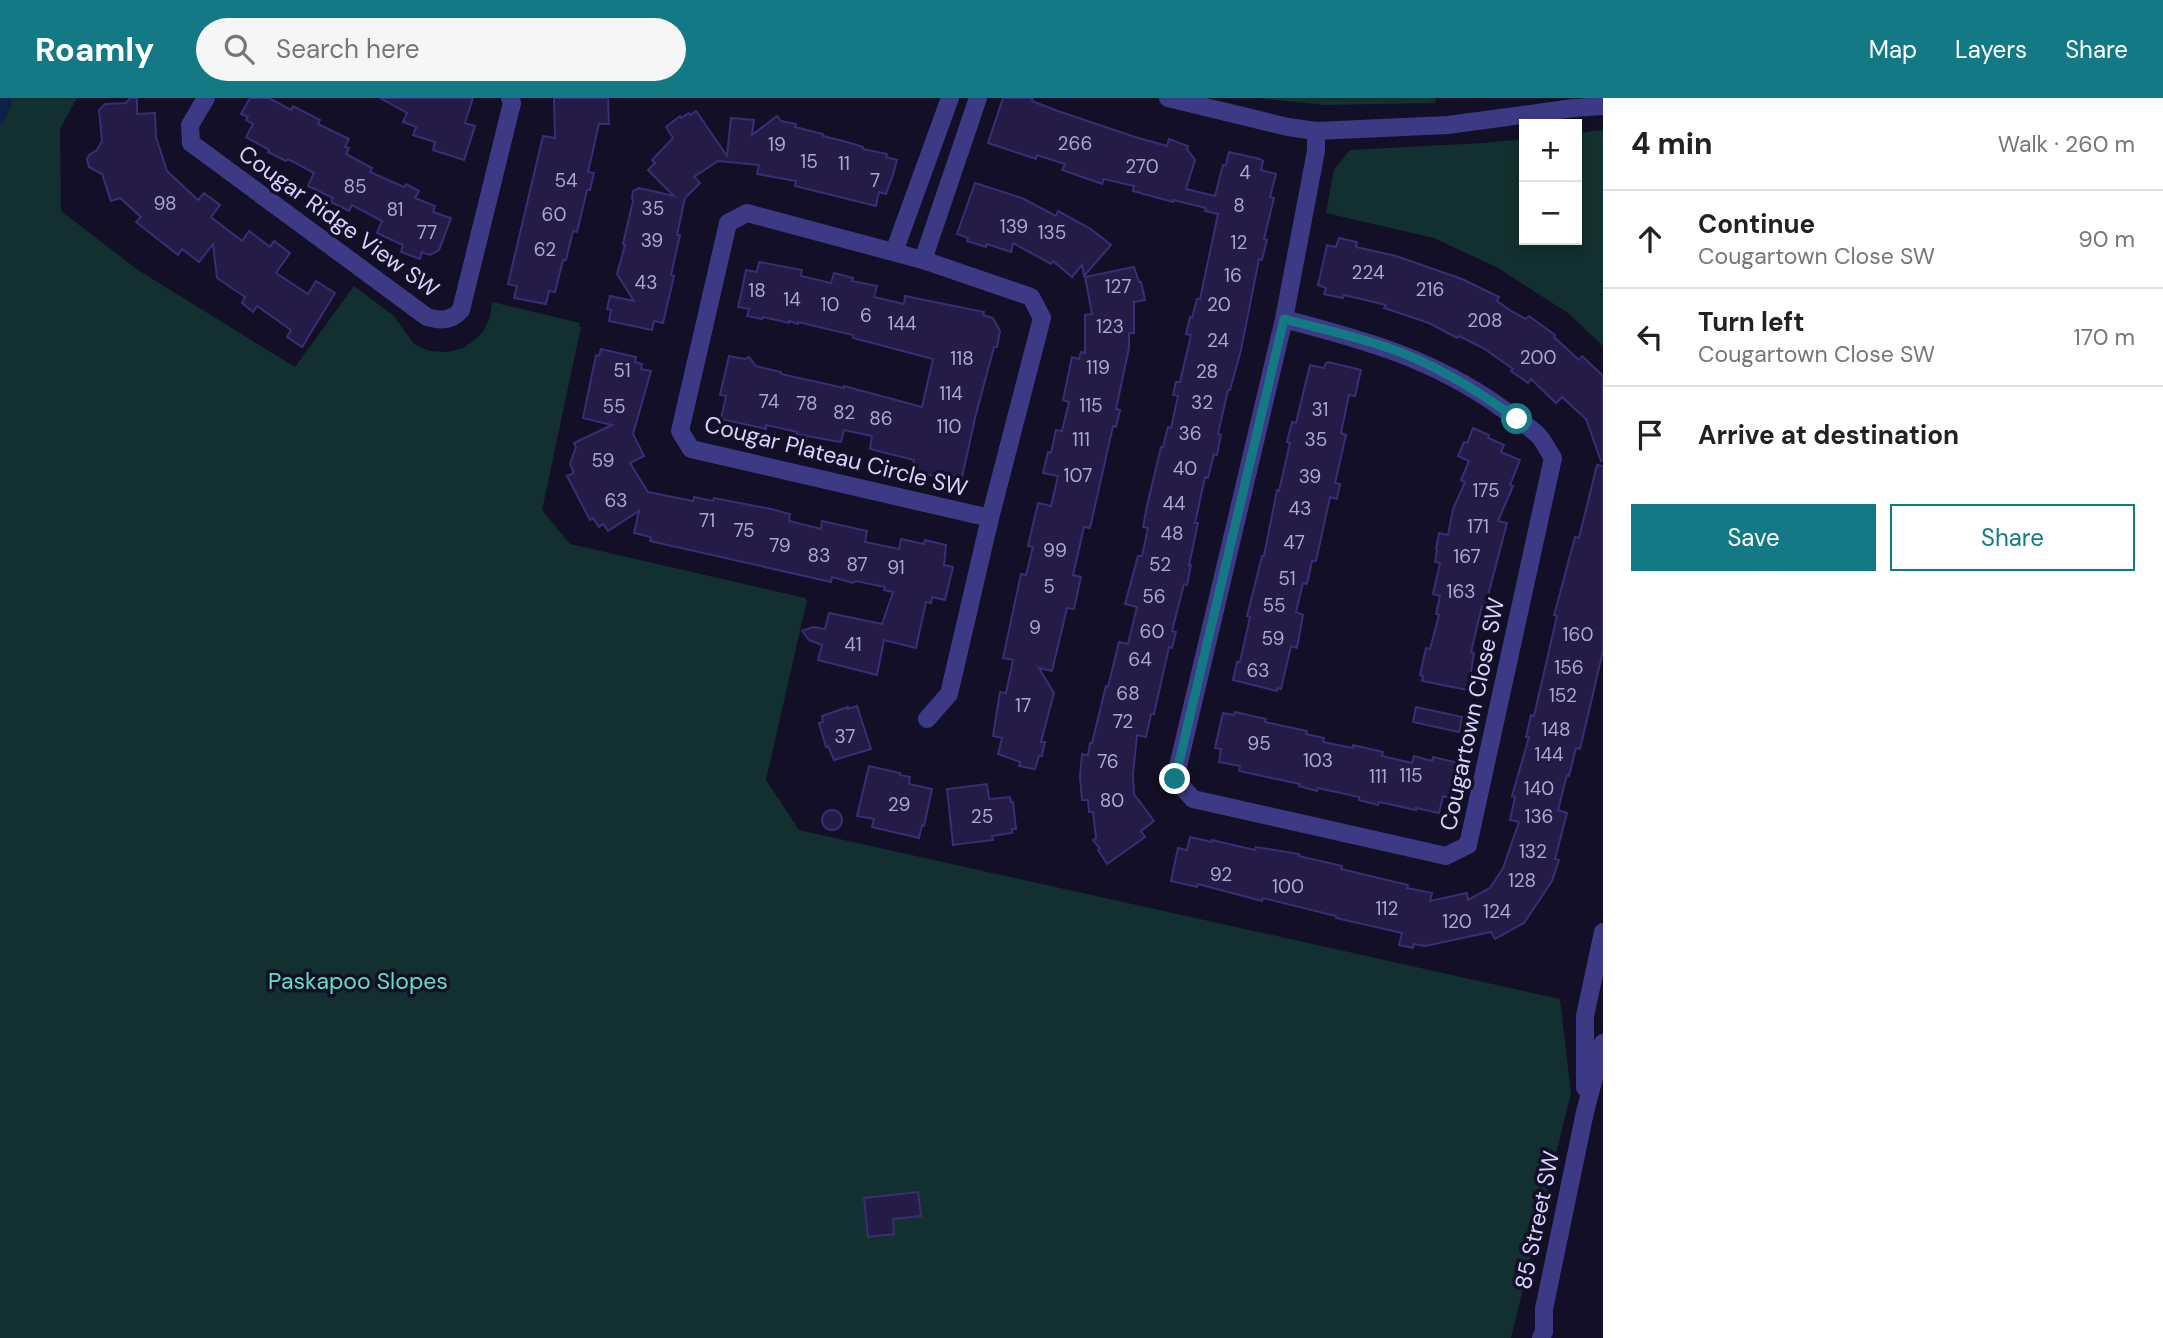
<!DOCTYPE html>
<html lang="en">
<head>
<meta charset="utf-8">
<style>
  :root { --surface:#fff; --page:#f6f6f6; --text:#222; --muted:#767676; --line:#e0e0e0; --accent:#137a85 }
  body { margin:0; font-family:"DM Sans",sans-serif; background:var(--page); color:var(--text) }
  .controls { position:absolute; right:21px; top:21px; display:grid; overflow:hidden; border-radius:0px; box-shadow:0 4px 10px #0003 }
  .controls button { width:63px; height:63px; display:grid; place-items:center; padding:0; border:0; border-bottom:2px solid var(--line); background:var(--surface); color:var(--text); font:35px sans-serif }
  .stop { position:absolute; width:21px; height:21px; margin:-16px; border:5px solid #137a85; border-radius:50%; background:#fff }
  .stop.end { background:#137a85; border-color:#fff; box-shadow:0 2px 7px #0008 }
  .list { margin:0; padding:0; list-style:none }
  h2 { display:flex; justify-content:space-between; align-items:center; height:91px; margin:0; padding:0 28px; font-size:30px }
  h2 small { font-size:23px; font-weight:400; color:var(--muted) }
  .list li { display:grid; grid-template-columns:46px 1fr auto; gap:21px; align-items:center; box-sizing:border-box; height:98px; padding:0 28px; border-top:2px solid var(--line) }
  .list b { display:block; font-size:26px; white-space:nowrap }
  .list p { margin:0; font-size:23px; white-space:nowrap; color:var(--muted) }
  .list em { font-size:23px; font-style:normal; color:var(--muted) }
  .actions { display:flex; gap:14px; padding:21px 28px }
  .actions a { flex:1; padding:16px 0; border:2px solid var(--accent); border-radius:0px; text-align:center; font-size:24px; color:var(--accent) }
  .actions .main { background:var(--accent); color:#fff }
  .icon { flex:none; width:38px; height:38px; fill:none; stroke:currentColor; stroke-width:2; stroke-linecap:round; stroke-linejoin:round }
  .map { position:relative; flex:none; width:1603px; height:1240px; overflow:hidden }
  header { display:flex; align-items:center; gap:42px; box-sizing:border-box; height:98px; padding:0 35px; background:var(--accent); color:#fff }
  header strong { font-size:33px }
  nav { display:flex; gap:38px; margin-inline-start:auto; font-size:24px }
  .search { width:490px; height:63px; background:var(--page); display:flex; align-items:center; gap:18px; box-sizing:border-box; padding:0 24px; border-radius:38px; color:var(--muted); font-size:26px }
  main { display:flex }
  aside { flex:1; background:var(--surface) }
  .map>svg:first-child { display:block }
</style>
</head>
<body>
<header>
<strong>Roamly</strong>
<div class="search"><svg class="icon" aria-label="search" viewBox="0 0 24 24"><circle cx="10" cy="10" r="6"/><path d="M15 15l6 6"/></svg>Search here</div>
<nav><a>Map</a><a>Layers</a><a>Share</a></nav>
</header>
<main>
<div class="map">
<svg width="1603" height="1240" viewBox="0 0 1603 1240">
  <rect width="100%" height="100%" fill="#130f26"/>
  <g fill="#12302f">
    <polygon points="10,0 77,0 60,31 61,113 138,172 295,269 354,188 394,218 414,246 429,253 448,254 463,250 473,243 482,235 490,220 492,204 580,225 579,228 581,229 542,412 570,446 805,500 807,502 766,682 799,732 1560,901 1571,995 1511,1240 0,1240 0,27 2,26 11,7"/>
    <polygon points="1259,0 1436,0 1435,5 1325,7"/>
    <polygon points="1603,32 1603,248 1568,215 1498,170 1434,140 1326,115 1334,71 1350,52 1483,45 1524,41 1524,142 1577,142 1577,35"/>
  </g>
  <polygon fill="#0c2248" points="0,0 10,0 11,7 2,26 0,27"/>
  <g fill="#241b47" stroke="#3b2d73" stroke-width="2">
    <polygon points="130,0 137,0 137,16 155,15 156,39 167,73 198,102 204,95 220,107 211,119 242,143 249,133 270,149 274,143 290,155 276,175 308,196 316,183 335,195 302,249 287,239 291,232 257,208 253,214 242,205 245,199 217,180 213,146 199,164 182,151 178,157 136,124 141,119 120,100 111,103 102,76 89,69 87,61 89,57 97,52 102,43 99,12 105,6 126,5"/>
    <polygon points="250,0 269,0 291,12 293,8 320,22 318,26 349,41 345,49 349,50 346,56 372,70 370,74 404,89 406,86 419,93 415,100 435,108 433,114 451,120 439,152 430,157 422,154 420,161 401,154 403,147 377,135 382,123 352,107 349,113 331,104 333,100 308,88 314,75 288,61 286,63 268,54 269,52 246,39 253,26 246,22 248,19 241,16"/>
    <polygon points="380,0 473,0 465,25 475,28 464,62 433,52 435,44 413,37 416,29 403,24 407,15"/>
    <polygon points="554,0 608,0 609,26 599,26 588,74 594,75 590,92 587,92 577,134 573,133 566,162 563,162 555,194 549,193 546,206 514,200 517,188 508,186 543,38 555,40"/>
    <polygon points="1003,0 1033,0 1032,3 1055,12 1135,39 1167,48 1169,41 1188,48 1187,51 1195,62 1186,91 1215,98 1223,67 1226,67 1229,54 1260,61 1263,63 1261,72 1276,76 1270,99 1274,100 1264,141 1267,142 1262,162 1259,161 1241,252 1230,292 1228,292 1218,336 1221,337 1217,357 1214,356 1208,380 1205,379 1195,425 1198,425 1189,467 1191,467 1187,487 1184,486 1172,533 1176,534 1172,550 1169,549 1154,616 1151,616 1146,639 1137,637 1133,676 1134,696 1154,723 1141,733 1145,739 1107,766 1098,752 1100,751 1093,742 1096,740 1093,714 1089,714 1088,702 1082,702 1080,679 1082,656 1088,657 1090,645 1092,645 1106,588 1108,589 1119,544 1128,546 1137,509 1125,506 1138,458 1142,458 1148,430 1143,429 1147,408 1161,349 1163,349 1168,329 1171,330 1178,298 1173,297 1176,284 1180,284 1191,237 1186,236 1190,219 1192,220 1197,201 1200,201 1218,116 1205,113 1206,110 1173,102 1173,104 1133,93 1134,88 1104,81 1102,86 1062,72 1065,66 1037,57 1036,61 988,45"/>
    <polygon points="696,13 727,58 731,20 754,22 752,37 777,18 781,23 796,26 795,29 823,36 823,38 847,44 863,49 863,51 887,56 886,59 897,62 893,77 886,96 879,94 876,108 795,88 796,83 757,76 759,67 718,63 694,79 700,85 685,100 677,137 680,137 671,177 674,178 663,225 654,223 652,232 609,223 611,212 607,211 610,198 634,203 617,176 625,147 623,146 633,103 632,100 633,93 639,90 674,98 648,72 655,65 652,62 673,40 666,29 680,18 681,20 689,15 691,17"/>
    <polygon points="975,85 1022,100 1056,118 1058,113 1091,131 1111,147 1084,178 1082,167 1072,179 1053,163 1051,166 1013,145 1011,154 987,146 986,149 967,143 968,140 957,136"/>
    <polygon points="1339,140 1357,144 1356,149 1396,158 1462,181 1499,199 1497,203 1511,213 1526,221 1529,218 1555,237 1554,239 1579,262 1582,258 1603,278 1603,362 1601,363 1586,321 1562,299 1556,305 1531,281 1528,285 1511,273 1513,271 1483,250 1459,238 1457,240 1429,225 1384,210 1386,207 1344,197 1343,200 1324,196 1326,190 1318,187 1327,147 1336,149"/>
    <polygon points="759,164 802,172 801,178 831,185 834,175 853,180 852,183 877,188 874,199 904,206 905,198 984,214 983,217 993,220 1000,233 997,249 994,249 976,316 962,379 953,377 952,382 912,373 914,362 870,351 872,338 844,332 841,344 796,336 797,334 766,327 766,331 721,321 726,298 720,297 729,258 745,261 749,259 756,268 781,274 781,276 844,290 844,288 922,309 933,261 853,240 853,237 798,224 798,226 789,223 789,225 763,219 762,221 747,218 749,211 738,209 742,192 746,172 757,174"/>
    <polygon points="1134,169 1139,184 1141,184 1145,202 1134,204 1134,235 1129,235 1129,250 1116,311 1120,312 1116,329 1113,328 1090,430 1084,429 1073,477 1081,479 1074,511 1067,510 1052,573 1039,570 1054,595 1041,644 1045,644 1042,658 1039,658 1035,671 1019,668 1020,664 998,656 1002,640 993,638 1000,594 1006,595 1013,562 1003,560 1021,476 1026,477 1033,449 1028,448 1038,405 1051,408 1058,378 1043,375 1048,354 1051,355 1056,332 1062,333 1069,304 1063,302 1072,259 1079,261 1081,254 1085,255 1085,217 1092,216 1085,179"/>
    <polygon points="601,251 636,259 635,264 642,266 641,271 651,273 633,336 644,358 630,365 648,394 693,403 694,399 713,403 714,400 771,411 790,416 789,423 821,431 822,423 867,433 865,444 899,451 901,441 924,446 925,442 946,447 944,467 953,469 945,502 932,499 931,505 926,504 916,550 884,542 877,577 818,562 822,547 809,542 802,533 813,529 825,531 829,515 882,526 893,494 884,492 885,489 856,483 853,485 832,479 831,484 650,443 651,439 634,435 639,413 608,433 603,426 599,429 593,420 590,422 567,378 574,375 570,366 576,349 574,345 612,327 583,320 596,257 599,258"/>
    <polygon points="1328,264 1361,272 1355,298 1349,297 1341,335 1346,337 1335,385 1340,386 1337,401 1330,399 1316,463 1312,463 1307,486 1303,485 1296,514 1303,517 1297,550 1291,548 1281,591 1277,590 1277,593 1233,582 1237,564 1240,564 1250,519 1247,518 1262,458 1264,458 1277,392 1279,393 1290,345 1287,344 1292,324 1296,325 1310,267 1324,270 1326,265"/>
    <polygon points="1473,330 1489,337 1488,340 1502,346 1504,347 1501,354 1520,362 1510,387 1513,388 1498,423 1507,425 1485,509 1482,508 1471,554 1474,555 1468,592 1422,583 1423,578 1420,577 1426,550 1430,551 1439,517 1436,516 1440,498 1433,496 1440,465 1435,464 1437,452 1436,451 1439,435 1448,437 1453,411 1465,384 1461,382 1469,363 1458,358 1464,344 1467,345"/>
    <polygon points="1597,367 1603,368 1603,553 1580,651 1576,650 1569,678 1567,677 1558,712 1567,715 1555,761 1559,762 1552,783 1524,825 1495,841 1491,834 1425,848 1414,846 1413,850 1399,847 1402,835 1336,820 1336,818 1263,800 1262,803 1198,786 1197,789 1171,783 1178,750 1187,752 1190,739 1212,744 1212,742 1255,752 1256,749 1299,756 1299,758 1342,768 1341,771 1408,787 1407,790 1432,795 1430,803 1467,795 1468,802 1490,790 1503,770 1519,724 1510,722 1515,699 1512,698 1529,639 1526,639 1531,617 1534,618 1557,518 1554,517 1559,499 1575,439 1579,440"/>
    <polygon points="857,608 871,651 834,662 828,648 826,649 819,625 823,624 822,618 848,609 848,611"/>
    <polygon points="1416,609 1462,619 1459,634 1413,624"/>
    <polygon points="1235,614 1266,621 1265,624 1307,633 1306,636 1324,640 1323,644 1353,650 1353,647 1383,654 1382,658 1412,665 1414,658 1432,663 1433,659 1458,665 1450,700 1443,698 1439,715 1416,710 1416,712 1379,704 1378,707 1359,702 1359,699 1318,690 1317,693 1299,688 1300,686 1239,673 1240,668 1219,664 1221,651 1215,650 1223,615 1234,617"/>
    <polygon points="869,668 900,675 900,677 910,679 909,686 932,691 924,728 922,727 919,740 872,729 874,721 857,718"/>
    <polygon points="987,686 989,701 1010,699 1011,704 1013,704 1016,731 1012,731 1012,735 992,738 993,742 953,747 947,691"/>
    <circle cx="832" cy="722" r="10"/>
    <polygon points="918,1094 921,1118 893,1121 894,1136 868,1139 864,1100"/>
  </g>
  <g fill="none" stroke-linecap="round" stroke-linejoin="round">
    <g stroke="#3d3a85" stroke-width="18">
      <path d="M206 0 190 27 191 45 427 219C440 223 452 223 461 212L512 5 510 0"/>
      <polyline points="1168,0 1288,29 1316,33 1448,27 1574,10 1603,8"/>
      <polygon points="747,115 923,162 1031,199 1042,220 990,420 691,351 680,333 728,125"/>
      <polyline points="894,154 950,0"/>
      <polyline points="923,162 978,0"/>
      <path d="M1284 221C1365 242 1434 261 1503 311 1515 319 1528 328 1538 337 1544 343 1548 353 1553 360L1468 747 1446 758 1193 701 1175 681 1284 221 1316 53V33"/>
      <polyline points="927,621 949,596 990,420"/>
      <polyline points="1585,990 1585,918 1603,834"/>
      <polyline points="1541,1240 1544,1234 1544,1211 1585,1014 1603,945"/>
    </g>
  </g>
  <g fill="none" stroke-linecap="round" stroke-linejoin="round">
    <path stroke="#137a85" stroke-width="9" d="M1175 681 1284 221C1319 230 1355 238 1389 250 1435 266 1477 292 1517 321"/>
  </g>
  <g text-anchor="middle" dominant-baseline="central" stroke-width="7" stroke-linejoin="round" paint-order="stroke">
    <g font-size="19" fill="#aca6d1">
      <text x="1075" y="45">266</text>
      <text x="777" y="46">19</text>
      <text x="809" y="63">15</text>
      <text x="844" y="65">11</text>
      <text x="1142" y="68">270</text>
      <text x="1245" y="74">4</text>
      <text x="566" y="82">54</text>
      <text x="875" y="82">7</text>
      <text x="355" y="88">85</text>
      <text x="165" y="105">98</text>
      <text x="1239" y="107">8</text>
      <text x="653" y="110">35</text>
      <text x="395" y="111">81</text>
      <text x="554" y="116">60</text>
      <text x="1014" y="128">139</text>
      <text x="427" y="134">77</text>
      <text x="1052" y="134">135</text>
      <text x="652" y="142">39</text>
      <text x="1239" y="144">12</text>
      <text x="545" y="151">62</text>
      <text x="1368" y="174">224</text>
      <text x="1233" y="177">16</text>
      <text x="646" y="184">43</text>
      <text x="1118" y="188">127</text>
      <text x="1430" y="191">216</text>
      <text x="757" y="192">18</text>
      <text x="792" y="201">14</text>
      <text x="830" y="206">10</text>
      <text x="1219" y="206">20</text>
      <text x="866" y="217">6</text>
      <text x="1485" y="222">208</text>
      <text x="902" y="225">144</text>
      <text x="1110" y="228">123</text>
      <text x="1218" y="242">24</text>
      <text x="1538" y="259">200</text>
      <text x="962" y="260">118</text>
      <text x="1098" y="269">119</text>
      <text x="622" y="272">51</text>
      <text x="1207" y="273">28</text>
      <text x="951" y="295">114</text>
      <text x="769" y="303">74</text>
      <text x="1202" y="304">32</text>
      <text x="807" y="305">78</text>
      <text x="1091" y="307">115</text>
      <text x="614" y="308">55</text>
      <text x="1320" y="311">31</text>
      <text x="844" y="314">82</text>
      <text x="881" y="320">86</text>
      <text x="949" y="328">110</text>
      <text x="1190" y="335">36</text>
      <text x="1081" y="341">111</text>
      <text x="1316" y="341">35</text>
      <text x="603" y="362">59</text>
      <text x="1185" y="370">40</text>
      <text x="1078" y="377">107</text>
      <text x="1310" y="378">39</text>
      <text x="1486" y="392">175</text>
      <text x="616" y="402">63</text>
      <text x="1174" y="405">44</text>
      <text x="1300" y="410">43</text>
      <text x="707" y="422">71</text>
      <text x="1478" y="428">171</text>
      <text x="744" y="432">75</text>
      <text x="1172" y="435">48</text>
      <text x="1294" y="444">47</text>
      <text x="780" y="447">79</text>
      <text x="1055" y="452">99</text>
      <text x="819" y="457">83</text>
      <text x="1467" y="458">167</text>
      <text x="857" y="466">87</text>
      <text x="1160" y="466">52</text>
      <text x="896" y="469">91</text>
      <text x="1287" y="480">51</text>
      <text x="1049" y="488">5</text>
      <text x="1461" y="493">163</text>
      <text x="1154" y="498">56</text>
      <text x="1274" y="507">55</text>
      <text x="1035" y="529">9</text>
      <text x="1152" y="533">60</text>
      <text x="1578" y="536">160</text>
      <text x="1273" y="540">59</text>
      <text x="853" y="546">41</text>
      <text x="1140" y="561">64</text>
      <text x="1569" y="569">156</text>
      <text x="1258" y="572">63</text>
      <text x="1128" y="595">68</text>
      <text x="1563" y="597">152</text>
      <text x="1023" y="607">17</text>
      <text x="1123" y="623">72</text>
      <text x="1556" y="631">148</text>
      <text x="845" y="638">37</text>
      <text x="1259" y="645">95</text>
      <text x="1549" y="656">144</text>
      <text x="1318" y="662">103</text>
      <text x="1108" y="663">76</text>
      <text x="1411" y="677">115</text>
      <text x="1378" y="678">111</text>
      <text x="1539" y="690">140</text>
      <text x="1112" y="702">80</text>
      <text x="899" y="706">29</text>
      <text x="982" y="718">25</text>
      <text x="1539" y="718">136</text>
      <text x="1533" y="753">132</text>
      <text x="1221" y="776">92</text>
      <text x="1522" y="782">128</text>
      <text x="1288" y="788">100</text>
      <text x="1387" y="810">112</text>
      <text x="1497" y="813">124</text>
      <text x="1457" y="823">120</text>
    </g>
    <g font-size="23" fill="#d9d4ff" stroke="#130f26">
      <text transform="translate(339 123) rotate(36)">Cougar Ridge View SW</text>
      <text transform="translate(836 358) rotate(14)">Cougar Plateau Circle SW</text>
      <text transform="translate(1472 616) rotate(-78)">Cougartown Close SW</text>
      <text transform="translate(1537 1122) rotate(-78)">85 Street SW</text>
    </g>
    <g font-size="23" fill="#5fe0c0" stroke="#130f26">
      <text x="358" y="883">Paskapoo Slopes</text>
    </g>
  </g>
</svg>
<div class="controls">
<button>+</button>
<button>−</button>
</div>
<div class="stop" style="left:1517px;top:321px"></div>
<div class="stop end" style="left:1175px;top:681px"></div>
</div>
<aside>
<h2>4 min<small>Walk · 260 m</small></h2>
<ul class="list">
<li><svg class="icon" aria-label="ahead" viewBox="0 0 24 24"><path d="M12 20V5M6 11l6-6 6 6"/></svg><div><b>Continue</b><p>Cougartown Close SW</p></div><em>90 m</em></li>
<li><svg class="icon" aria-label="left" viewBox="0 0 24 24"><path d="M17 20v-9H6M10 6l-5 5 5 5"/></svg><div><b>Turn left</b><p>Cougartown Close SW</p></div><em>170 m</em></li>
<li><svg class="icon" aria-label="arrive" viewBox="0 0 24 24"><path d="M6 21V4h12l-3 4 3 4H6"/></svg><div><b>Arrive at destination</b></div></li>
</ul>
<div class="actions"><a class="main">Save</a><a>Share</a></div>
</aside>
</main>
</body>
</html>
